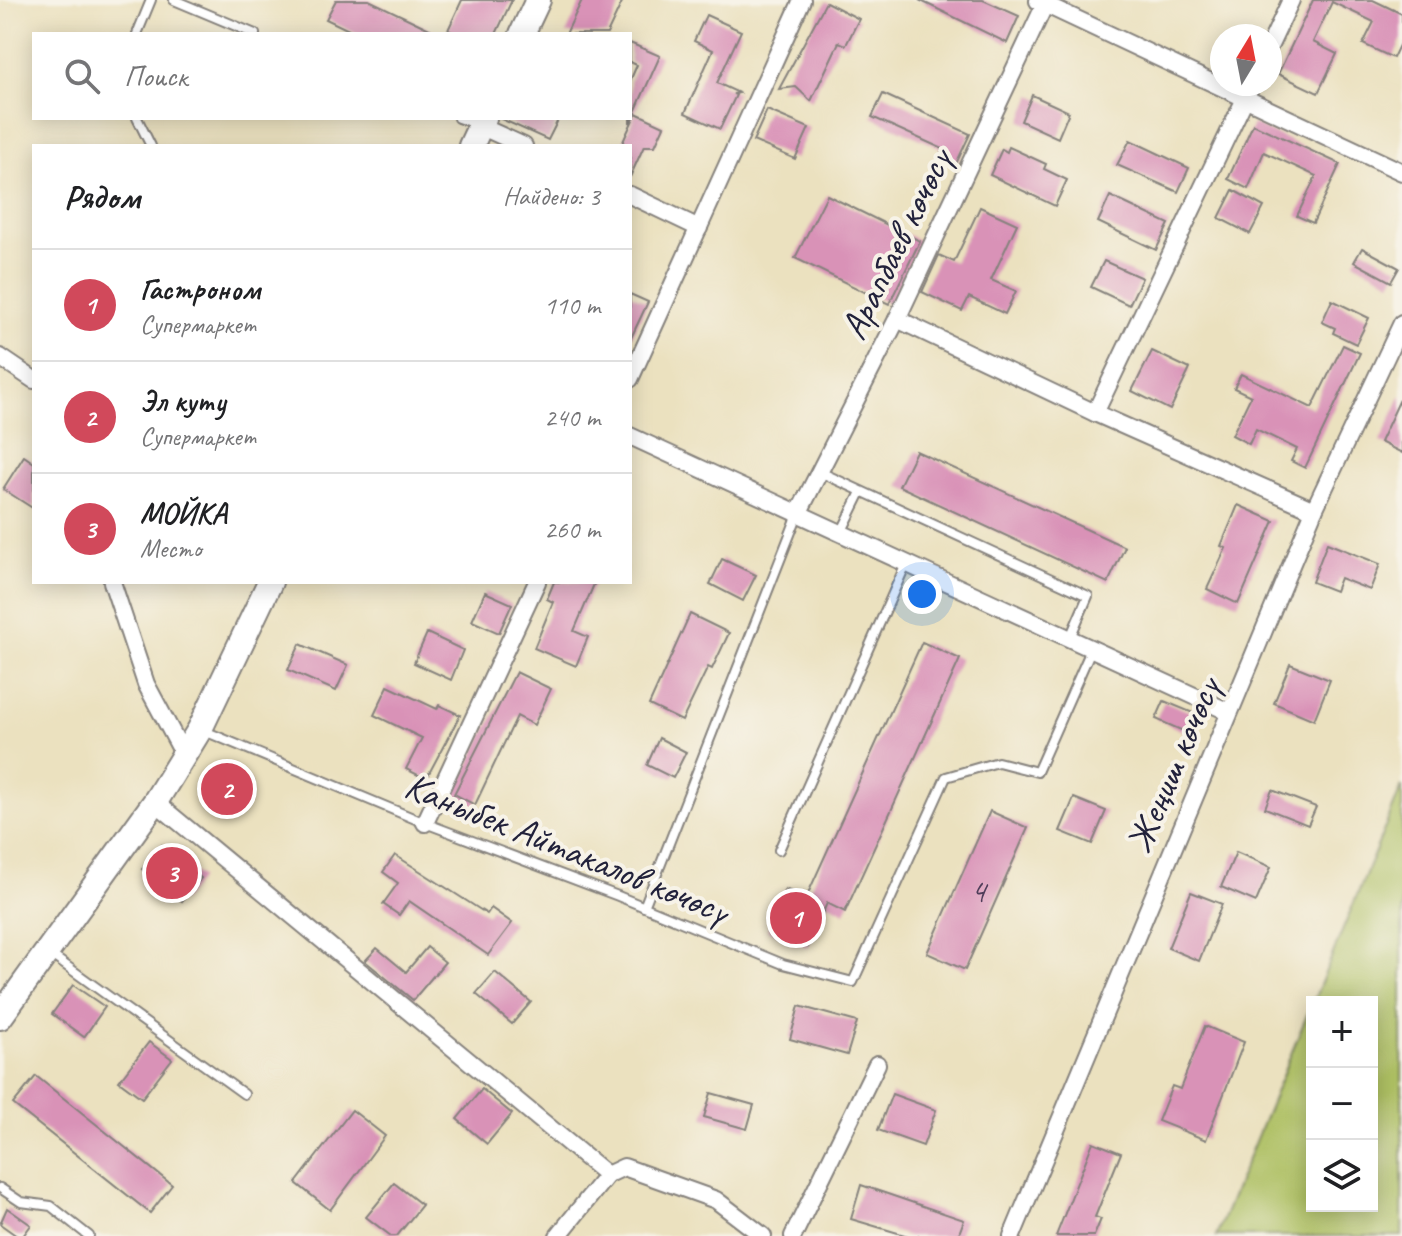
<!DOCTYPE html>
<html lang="ru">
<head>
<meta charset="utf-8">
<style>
  :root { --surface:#fff; --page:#f6f6f6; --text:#202124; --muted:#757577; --line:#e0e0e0; --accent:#d1495b }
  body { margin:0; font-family:Caveat,sans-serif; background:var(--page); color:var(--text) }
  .controls { position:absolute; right:24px; bottom:24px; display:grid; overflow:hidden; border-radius:0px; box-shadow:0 4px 20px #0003 }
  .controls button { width:72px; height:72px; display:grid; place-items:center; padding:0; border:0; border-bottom:2px solid var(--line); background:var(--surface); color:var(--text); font:40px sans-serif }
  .compass { position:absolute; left:1210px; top:24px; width:72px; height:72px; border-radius:50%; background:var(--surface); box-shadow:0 4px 20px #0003; rotate:10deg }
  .you { position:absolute; left:922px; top:594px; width:28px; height:28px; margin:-20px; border:6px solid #fff; border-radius:50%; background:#1a73e8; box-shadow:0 0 0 12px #1a73e833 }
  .badge { display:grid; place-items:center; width:52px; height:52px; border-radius:50%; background:var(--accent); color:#fff; font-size:26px; font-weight:700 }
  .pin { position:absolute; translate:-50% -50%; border:4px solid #fff; box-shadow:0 2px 8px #0006 }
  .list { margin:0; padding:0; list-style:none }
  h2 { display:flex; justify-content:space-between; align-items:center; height:104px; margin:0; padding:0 32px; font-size:34px }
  h2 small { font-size:26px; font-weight:400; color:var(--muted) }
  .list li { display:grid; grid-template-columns:52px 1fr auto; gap:24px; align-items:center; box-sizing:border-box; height:112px; padding:0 32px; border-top:2px solid var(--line) }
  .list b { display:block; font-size:30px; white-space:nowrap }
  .list p { margin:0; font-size:26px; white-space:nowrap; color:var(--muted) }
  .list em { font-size:26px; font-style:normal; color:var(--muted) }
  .icon { flex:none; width:44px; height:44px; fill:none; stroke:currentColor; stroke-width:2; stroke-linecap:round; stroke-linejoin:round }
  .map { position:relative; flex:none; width:1402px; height:1236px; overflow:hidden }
  .search { position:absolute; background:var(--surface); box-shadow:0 4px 20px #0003; left:32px; top:32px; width:600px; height:88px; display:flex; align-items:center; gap:20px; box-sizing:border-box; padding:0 28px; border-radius:0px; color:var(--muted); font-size:30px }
  .panel { position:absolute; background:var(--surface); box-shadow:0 4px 20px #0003; left:32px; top:144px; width:600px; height:440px; border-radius:0px }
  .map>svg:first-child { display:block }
</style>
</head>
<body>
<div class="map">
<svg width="1402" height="1236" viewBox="0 0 1402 1236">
  <rect width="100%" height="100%" fill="#f7f3e8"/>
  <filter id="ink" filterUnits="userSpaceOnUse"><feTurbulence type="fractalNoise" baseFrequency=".0125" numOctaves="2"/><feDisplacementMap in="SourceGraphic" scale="16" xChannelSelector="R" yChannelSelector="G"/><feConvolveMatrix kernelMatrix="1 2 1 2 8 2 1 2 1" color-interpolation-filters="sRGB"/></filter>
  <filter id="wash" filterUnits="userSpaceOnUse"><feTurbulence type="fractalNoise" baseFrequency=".006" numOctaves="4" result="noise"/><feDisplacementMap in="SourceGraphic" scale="32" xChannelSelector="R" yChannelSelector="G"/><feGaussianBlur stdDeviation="1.8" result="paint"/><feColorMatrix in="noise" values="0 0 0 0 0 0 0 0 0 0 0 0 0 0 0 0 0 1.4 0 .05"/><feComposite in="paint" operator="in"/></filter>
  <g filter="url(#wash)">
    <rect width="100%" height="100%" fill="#ebe1bf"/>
    <polygon fill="#aec063" stroke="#68714f" stroke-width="2" points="1402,786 1402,1236 1216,1236 1312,1003 1312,1206 1372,1206 1372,1002 1313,1002"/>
    <g id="blocks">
      <g fill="#d992b7">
        <polygon points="336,0 369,0 440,34 357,34 326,19"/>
        <polygon points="462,0 512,0 496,34 457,34 448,30"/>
        <polygon points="582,0 623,0 607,34 566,34"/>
        <polygon points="919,0 983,0 1019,16 1007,43"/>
        <polygon points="1313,0 1373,0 1402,14 1402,39 1393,58 1363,44 1374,22 1332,2 1313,42 1337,54 1318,93 1278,74"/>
        <polygon points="826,2 859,19 846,45 839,42 811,101 796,87 779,89"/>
        <polygon points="706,15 741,31 717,83 739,93 733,94 736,95 720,129 685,113 713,50 694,41"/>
        <polygon points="630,43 660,56 630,123 630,81 637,65 630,62"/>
        <polygon points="883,94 970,134 956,164 939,157 943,149 872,117"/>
        <polygon points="1032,95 1069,112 1058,138 1021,121"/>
        <polygon points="767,110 809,128 795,159 753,141"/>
        <polygon points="636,113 664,126 655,146 644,146 630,177 630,146 621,146"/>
        <polygon points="499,118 559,118 548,140"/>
        <polygon points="1253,124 1340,164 1313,223 1297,216 1316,176 1264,152 1248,189 1228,179"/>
        <polygon points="1130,140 1189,168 1178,192 1117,165"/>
        <polygon points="1009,147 1046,164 1044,169 1067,180 1055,206 990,175 1002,149 1007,152"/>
        <polygon points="1233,190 1264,207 1250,234 1219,218"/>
        <polygon points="827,195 920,241 889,304 795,258"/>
        <polygon points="1110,196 1169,224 1156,250 1098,222"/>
        <polygon points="980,207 1017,224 991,280 1016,291 1005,314 969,297 962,311 922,292 939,255 954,262"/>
        <polygon points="1362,248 1399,268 1391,282 1354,262"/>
        <polygon points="1104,261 1142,278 1129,305 1091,287"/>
        <polygon points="630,294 648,302 630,340"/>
        <polygon points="1332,300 1369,318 1356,344 1333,333 1335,328 1322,322"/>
        <polygon points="1343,345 1360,353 1305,468 1291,461 1297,449 1256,429 1249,444 1232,435 1251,396 1234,388 1241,374 1312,408"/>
        <polygon points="1152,351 1190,369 1170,410 1132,391"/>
        <polygon points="1402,395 1402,453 1380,442"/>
        <polygon points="916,451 1125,547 1108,583 899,486"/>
        <polygon points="24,456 34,463 34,509 3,489"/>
        <polygon points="1238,505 1274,521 1238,604 1207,589 1226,548 1221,546"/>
        <polygon points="1327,543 1380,564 1370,590 1340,578 1335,591 1312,582"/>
        <polygon points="722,559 756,575 743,601 710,584"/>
        <polygon points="554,582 595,582 574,631 588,637 576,666 534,648 553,602 547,599"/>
        <polygon points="485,592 512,604 499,633 472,621"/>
        <polygon points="690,614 729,633 712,669 708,667 682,721 649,705"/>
        <polygon points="427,633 463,650 451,680 414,663"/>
        <polygon points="922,642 960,659 845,912 827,903 808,947 767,930 785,889 806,898"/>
        <polygon points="300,644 348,665 336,691 288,670"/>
        <polygon points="1290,664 1330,680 1314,720 1274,703"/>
        <polygon points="516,672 551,689 534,725 517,716 475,805 454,794"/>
        <polygon points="388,686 437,709 439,705 460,715 426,779 406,769 422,738 374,715"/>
        <polygon points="1164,701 1198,715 1190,734 1156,719"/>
        <polygon points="659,738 686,752 673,778 647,765"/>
        <polygon points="223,765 251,782 231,815 203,797"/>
        <polygon points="1272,790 1316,807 1308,825 1265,808"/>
        <polygon points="1074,798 1106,811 1092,844 1060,831"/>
        <polygon points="990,811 1028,828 965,970 927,953"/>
        <polygon points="162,845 201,878 182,901 142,869"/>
        <polygon points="1236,852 1271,867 1256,902 1221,887"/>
        <polygon points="395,855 487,914 491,908 512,923 488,955 409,901 399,915 383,904 398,883 383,872"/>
        <polygon points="1191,892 1222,904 1199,961 1168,948"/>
        <polygon points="427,947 445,962 413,1000 365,961 377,948 406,972"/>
        <polygon points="495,972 531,1002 512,1024 476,994"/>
        <polygon points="73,985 105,1007 84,1037 52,1014"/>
        <polygon points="799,1006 857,1022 847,1055 790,1039"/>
        <polygon points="1205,1026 1244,1042 1206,1140 1158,1121 1172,1086 1180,1089"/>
        <polygon points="149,1042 172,1059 142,1098 119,1081"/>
        <polygon points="36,1076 172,1185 150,1213 13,1104"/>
        <polygon points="482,1089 512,1114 487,1144 457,1119"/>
        <polygon points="711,1093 754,1105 747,1129 704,1117"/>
        <polygon points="892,1094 936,1110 923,1146 878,1130"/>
        <polygon points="352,1110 385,1136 330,1210 296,1183"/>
        <polygon points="1093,1142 1121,1153 1095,1217 1101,1219 1094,1236 1056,1236"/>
        <polygon points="394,1183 422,1205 397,1236 391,1236 366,1217"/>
        <polygon points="861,1185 964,1220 958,1236 908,1236 851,1219"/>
        <polygon points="7,1208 31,1225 23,1236 17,1236 0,1224"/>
      </g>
    </g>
  </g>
  <g filter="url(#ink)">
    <use href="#blocks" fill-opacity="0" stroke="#86827d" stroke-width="2"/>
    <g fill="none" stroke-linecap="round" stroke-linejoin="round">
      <defs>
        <g id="lane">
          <polyline points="174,0 255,34"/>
          <polyline points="137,34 151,0"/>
          <polyline points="137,118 151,146"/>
          <polyline points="458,118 476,124"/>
          <polyline points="820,472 1088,596 1069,640"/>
          <polyline points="841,533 861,492"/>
          <polyline points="202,730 425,823 618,896 783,964 853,982 946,777 998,762 1037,772 1091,650"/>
          <polyline points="779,850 906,564"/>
          <polyline points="644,907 798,514"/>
          <polyline points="50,954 244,1094"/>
          <polyline points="0,1188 21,1202 51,1206 89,1236"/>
        </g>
        <g id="street">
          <polyline points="1038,1 1402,172"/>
          <polyline points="1270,45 1291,0"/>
          <polyline points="480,126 524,146"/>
          <polyline points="630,195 699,228"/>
          <polyline points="897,319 1095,413 1314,510"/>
          <polyline points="0,357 34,380"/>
          <polyline points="630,379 802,0"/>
          <polyline points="1095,413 1252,84"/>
          <polyline points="630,436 1229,712"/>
          <polyline points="798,514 897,319 1047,0"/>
          <polyline points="112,582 146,684 184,755"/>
          <polyline points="155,802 607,1175 624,1167 716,1200 763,1236"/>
          <polyline points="425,823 537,582"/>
          <polyline points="558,1236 607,1175"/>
          <polyline points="793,1236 877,1064"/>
          <polyline points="1012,1236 1314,510 1402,323"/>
        </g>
        <g id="secondary">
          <polyline points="522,34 538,0"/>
          <polyline points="471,146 484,118"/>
          <polyline points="0,1017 155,802 200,729 270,582"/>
        </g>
      </defs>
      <use href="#lane" stroke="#86827d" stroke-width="12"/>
      <use href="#street" stroke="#86827d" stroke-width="20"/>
      <use href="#secondary" stroke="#86827d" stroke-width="28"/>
      <use href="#lane" stroke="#fff" stroke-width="8"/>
      <use href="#street" stroke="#fff" stroke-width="16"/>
      <use href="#secondary" stroke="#fff" stroke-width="24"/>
    </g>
  </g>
  <g text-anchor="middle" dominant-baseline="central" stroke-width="8" stroke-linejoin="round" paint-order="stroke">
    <g font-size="34" fill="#503e5a">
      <text x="978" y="890">4</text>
    </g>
    <g font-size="38" fill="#22223b" stroke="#f7f3e8">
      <text transform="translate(896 244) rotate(-64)">Арапбаев көчөсү</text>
      <text transform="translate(1173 765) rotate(-67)">Жеңиш көчөсү</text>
      <text transform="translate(567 848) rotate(22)">Каныбек Айтакалов көчөсү</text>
    </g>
  </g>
</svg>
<div class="controls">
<button>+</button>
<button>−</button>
<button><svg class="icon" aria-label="layers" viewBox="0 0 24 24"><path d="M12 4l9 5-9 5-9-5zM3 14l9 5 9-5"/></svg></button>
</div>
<svg class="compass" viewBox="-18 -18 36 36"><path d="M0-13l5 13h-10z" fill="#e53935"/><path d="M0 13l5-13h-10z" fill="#757577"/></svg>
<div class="you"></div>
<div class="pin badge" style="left:796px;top:918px">1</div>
<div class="pin badge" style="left:227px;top:789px">2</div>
<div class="pin badge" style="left:172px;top:873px">3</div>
<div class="search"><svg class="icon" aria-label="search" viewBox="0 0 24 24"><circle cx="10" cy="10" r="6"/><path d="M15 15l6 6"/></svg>Поиск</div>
<section class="panel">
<h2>Рядом<small>Найдено: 3</small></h2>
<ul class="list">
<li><span class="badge">1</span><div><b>Гастроном</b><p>Супермаркет</p></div><em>110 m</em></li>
<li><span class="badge">2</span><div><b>Эл куту</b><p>Супермаркет</p></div><em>240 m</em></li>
<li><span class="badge">3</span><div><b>МОЙКА</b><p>Место</p></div><em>260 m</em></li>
</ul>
</section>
</div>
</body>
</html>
